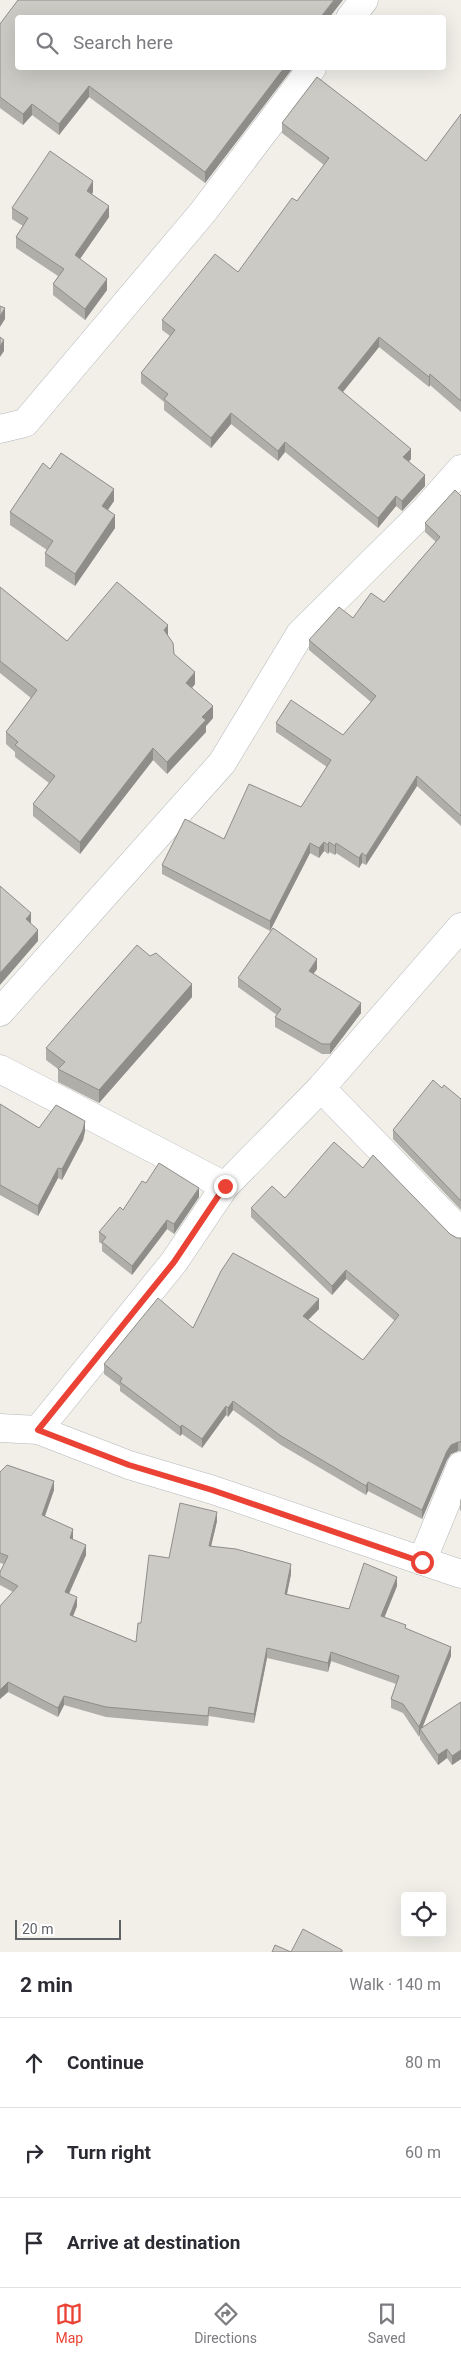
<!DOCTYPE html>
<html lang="en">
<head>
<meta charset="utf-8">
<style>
  :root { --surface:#fff; --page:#f7f7f7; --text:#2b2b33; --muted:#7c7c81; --line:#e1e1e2; --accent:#ea4335 }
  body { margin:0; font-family:Roboto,sans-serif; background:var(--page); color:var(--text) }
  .controls { position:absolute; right:15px; bottom:15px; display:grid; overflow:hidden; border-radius:5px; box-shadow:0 5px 20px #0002 }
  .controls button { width:45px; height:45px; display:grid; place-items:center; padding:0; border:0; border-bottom:1px solid var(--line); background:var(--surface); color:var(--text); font:25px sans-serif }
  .scale { position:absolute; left:15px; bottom:12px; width:106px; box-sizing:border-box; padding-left:5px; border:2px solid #5f6368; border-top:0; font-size:14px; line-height:18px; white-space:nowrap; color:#5f6368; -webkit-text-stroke:4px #fff; paint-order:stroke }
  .stop { position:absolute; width:15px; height:15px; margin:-11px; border:4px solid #ea4335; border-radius:50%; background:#fff }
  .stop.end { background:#ea4335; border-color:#fff; box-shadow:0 1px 5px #0008 }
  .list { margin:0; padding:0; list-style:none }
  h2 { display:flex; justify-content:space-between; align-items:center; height:65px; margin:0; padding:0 20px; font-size:21px }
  h2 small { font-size:16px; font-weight:400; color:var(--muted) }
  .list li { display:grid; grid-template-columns:32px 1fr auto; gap:15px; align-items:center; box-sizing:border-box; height:90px; padding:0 20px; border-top:1px solid var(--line) }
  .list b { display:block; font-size:19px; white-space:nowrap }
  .list em { font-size:16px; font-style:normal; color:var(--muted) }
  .icon { flex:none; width:28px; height:28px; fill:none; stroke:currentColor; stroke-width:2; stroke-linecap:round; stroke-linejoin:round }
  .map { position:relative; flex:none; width:461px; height:1952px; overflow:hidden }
  .search { position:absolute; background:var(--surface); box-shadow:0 5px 20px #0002; left:15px; right:15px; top:15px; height:55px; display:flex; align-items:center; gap:12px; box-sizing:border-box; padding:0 18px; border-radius:5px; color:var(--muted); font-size:19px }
  .sheet { height:335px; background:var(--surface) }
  nav { display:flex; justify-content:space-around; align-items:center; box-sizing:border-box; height:70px; border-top:1px solid var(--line); background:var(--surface); font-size:14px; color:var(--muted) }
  nav a { display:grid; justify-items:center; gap:2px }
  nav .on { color:var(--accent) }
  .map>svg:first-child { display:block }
</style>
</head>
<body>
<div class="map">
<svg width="461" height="1952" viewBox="0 0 461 1952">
  <rect width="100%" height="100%" fill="#f1efe8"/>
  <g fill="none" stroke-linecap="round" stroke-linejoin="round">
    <defs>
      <g id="minor">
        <polyline points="350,18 364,0"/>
        <polyline points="0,429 25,423 203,212 312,68"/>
        <polyline points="0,1012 222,763 300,634 425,510 461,469"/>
        <polyline points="0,1069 225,1186"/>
        <polyline points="321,1088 461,1232"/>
        <polyline points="0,1428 38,1430 129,1465 213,1490 461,1574"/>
        <polyline points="38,1430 174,1262 225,1186 321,1088 461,927"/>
        <polyline points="422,1561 461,1466"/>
      </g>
    </defs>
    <use href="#minor" stroke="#b5b8bc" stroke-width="29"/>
    <use href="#minor" stroke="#fff" stroke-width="28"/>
  </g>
  <g fill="#afaea9">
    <polygon points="18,18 292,68 292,69 205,183 89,97 59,135 32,115 23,125 0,108 0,24"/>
    <polygon points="461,114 461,412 430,385 429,387 379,347 343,392 411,459 409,461 425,486 402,511 396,506 378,528 285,452 278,461 231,424 211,448 164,410 164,402 141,383 141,373 170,336 162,330 162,320 238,272 297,201 324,165 282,133 282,123 426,161"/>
    <polygon points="93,192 92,194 109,217 80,259 107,290 85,320 53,295 53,284 58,276 16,248 16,237 23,226 12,219 12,208"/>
    <polygon points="50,469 114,501 108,510 115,528 75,586 45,566 45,553 47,550 10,525 10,512"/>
    <polygon points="461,496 461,826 417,786 366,865 362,863 359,868 336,853 335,855 329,852 328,854 324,851 319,858 310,853 270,931 162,874 162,865 301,807 327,767 276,732 276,723 343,735 371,702 309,650 309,640 384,602 436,542 425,532 425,523"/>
    <polygon points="0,587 67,641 168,636 174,654 195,684 192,688 213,718 206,726 206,732 167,774 153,760 80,854 33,816 33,804 49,783 15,757 15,752 6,744 6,732 31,698 0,673"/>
    <polygon points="317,969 313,974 361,1013 330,1054 322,1054 275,1027 275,1017 277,1015 238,987 238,978"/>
    <polygon points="192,997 99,1103 58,1082 58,1069 46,1060 46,1048"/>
    <polygon points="442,1088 461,1099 461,1210 393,1139 393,1130"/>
    <polygon points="0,1104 39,1128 85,1131 83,1140 62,1180 58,1178 38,1216 0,1195"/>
    <polygon points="363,1168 450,1234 457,1238 461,1238 461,1451 458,1451 451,1454 447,1460 422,1519 368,1491 366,1495 281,1445 233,1410 228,1417 226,1415 202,1448 182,1434 180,1436 120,1391 120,1386 104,1374 104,1364 193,1328 319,1309 308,1320 363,1360 395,1321 346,1279 332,1295 251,1217 251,1208 285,1198"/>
    <polygon points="146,1183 199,1197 174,1234 167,1229 132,1275 102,1251 102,1244 99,1242 99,1232 123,1210"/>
    <polygon points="0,1472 54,1490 45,1516 73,1538 73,1539 86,1555 69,1594 77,1606 73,1616 136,1642 141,1623 169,1558 217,1521 211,1546 291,1574 287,1594 349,1609 397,1586 384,1617 406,1628 451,1656 422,1728 461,1702 461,1759 452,1765 447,1758 438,1765 420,1739 420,1733 419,1737 403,1713 391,1708 391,1699 396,1684 331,1661 328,1672 267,1658 254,1723 209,1716 208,1726 106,1717 64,1705 58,1717 8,1692 0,1699 0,1606 13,1592 0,1585 0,1572 4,1564 0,1563"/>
    <polygon points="461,1498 461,1511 460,1510 460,1501"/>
  </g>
  <g fill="#8f8d8a">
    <polygon points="334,0 343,0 329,18 320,18"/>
    <polygon points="284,68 292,68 292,69 205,183 205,172"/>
    <polygon points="89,86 89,97 59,135 59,124"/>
    <polygon points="32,104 32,115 23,125 23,114"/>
    <polygon points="93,181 93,192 87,202 87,191"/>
    <polygon points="109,206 109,217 75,266 75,255"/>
    <polygon points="107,279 107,290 85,320 85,309"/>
    <polygon points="5,308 5,319 0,327 0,316"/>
    <polygon points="379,337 379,347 338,398 338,388"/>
    <polygon points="4,340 4,351 0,357 0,346"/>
    <polygon points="430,374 430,385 429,387 429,377"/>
    <polygon points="231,413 231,424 211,448 211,438"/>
    <polygon points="285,442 285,452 278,461 278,451"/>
    <polygon points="411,449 411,459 403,468 403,457"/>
    <polygon points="425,475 425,486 402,511 402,501"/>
    <polygon points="114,489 114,501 102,518 102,506"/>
    <polygon points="396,496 396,506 378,528 378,518"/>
    <polygon points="115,515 115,528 75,586 75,574"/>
    <polygon points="168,625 168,637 164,630"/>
    <polygon points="195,672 195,684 186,695 186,683"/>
    <polygon points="213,706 213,718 206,726 206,732 167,774 167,762 202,717"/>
    <polygon points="153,748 153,760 80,854 80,842"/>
    <polygon points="417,776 417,786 366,865 366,856"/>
    <polygon points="324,842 324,851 319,858 319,848"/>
    <polygon points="329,842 329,852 328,854 328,845"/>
    <polygon points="310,843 310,853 270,931 270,921"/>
    <polygon points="336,843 336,853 335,855 335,846"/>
    <polygon points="362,853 362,863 359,868 359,858"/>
    <polygon points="31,913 31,924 26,919"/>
    <polygon points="38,930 38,941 0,985 0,973"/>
    <polygon points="317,959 317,969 309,980 309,971"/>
    <polygon points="192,984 192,997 99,1103 99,1090"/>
    <polygon points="361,1003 361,1013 330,1054 330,1044"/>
    <polygon points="85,1121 85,1131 83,1140 62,1180 62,1169"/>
    <polygon points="58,1168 58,1178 38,1216 38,1206"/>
    <polygon points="199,1188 199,1197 174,1234 174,1224"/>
    <polygon points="167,1220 167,1229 132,1275 132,1266"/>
    <polygon points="346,1270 346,1279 332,1295 332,1286"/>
    <polygon points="319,1299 319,1309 303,1325 303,1316"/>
    <polygon points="233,1401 233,1410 228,1417 228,1408"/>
    <polygon points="226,1406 226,1415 202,1448 202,1439"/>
    <polygon points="182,1425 182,1434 180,1436 180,1427"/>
    <polygon points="458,1442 458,1451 451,1454 447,1460 422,1519 422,1510 447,1451 451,1445"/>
    <polygon points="54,1481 54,1490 42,1524 42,1515"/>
    <polygon points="368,1482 368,1491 366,1495 366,1486"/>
    <polygon points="217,1512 217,1521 209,1555 209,1546"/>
    <polygon points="73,1529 73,1538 70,1547 70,1538"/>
    <polygon points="86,1545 86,1555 65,1602 65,1592"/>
    <polygon points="291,1564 291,1574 285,1603 285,1594"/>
    <polygon points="397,1577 397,1586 381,1626 381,1616"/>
    <polygon points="77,1597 77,1606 70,1624 70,1615"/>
    <polygon points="451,1647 451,1656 421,1731 420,1729 420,1733 419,1737 419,1727"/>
    <polygon points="267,1648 267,1658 254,1723 254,1714"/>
    <polygon points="331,1652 331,1661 328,1672 328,1663"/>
    <polygon points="8,1682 8,1692 0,1699 0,1690"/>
    <polygon points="64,1696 64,1705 58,1717 58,1708"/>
    <polygon points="447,1749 447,1758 438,1765 438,1755"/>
    <polygon points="461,1750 461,1759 452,1765 452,1756"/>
  </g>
  <g fill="#cccac5" stroke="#8f8d8a">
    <polygon points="18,0 334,0 320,18 18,18 18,68 284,68 205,172 89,86 59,124 32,104 23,114 0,97 0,24"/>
    <polygon points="317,77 426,161 461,114 461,401 430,374 429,377 379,337 338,388 411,449 403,457 425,475 402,501 396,496 378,518 285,442 278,451 231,413 211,438 164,399 168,394 141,373 175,330 162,320 215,254 238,272 292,198 297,201 329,158 282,123"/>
    <polygon points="50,151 93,181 87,191 109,206 75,255 107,279 85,309 53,284 64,269 16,237 28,218 12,208"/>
    <polygon points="0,306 5,308 0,316"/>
    <polygon points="0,337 4,340 0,346"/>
    <polygon points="61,453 114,489 102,506 115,515 75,574 45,553 53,541 10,512 43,463 50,469"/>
    <polygon points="455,490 461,496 461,816 417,776 366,856 362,853 359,858 336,843 335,846 329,842 328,845 324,842 319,848 310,843 270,921 162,865 185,819 224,839 249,784 301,807 331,760 276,723 291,700 343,735 376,696 309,640 339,607 353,618 371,593 384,602 440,537 425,523"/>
    <polygon points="117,582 168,625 164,630 173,643 174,654 195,672 186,683 213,706 202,717 206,720 167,762 153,748 80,842 33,804 55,776 15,745 18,742 6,732 37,690 0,661 0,587 67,641"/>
    <polygon points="0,886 31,913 26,919 38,930 0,973"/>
    <polygon points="273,928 317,959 309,971 361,1003 330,1044 322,1044 275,1017 281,1009 238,978"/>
    <polygon points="137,945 150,956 156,953 192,984 99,1090 58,1069 65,1062 46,1048"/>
    <polygon points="433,1080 442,1088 444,1085 461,1099 461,1201 393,1130"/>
    <polygon points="0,1104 39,1128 56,1105 85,1121 83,1130 62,1169 58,1168 38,1206 0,1185"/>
    <polygon points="334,1142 363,1168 373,1155 450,1234 457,1238 461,1238 461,1442 458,1442 451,1445 447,1451 422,1510 368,1482 366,1486 281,1436 233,1401 228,1408 226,1406 202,1439 182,1425 180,1427 120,1382 122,1378 104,1364 158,1298 193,1328 221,1271 233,1253 319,1299 303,1316 363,1360 399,1315 346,1270 332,1286 251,1208 272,1186 285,1198"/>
    <polygon points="159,1163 199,1188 174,1224 167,1220 132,1266 102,1242 106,1237 99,1232 120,1207 123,1210 142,1181 146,1183"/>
    <polygon points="7,1465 54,1481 42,1515 73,1529 70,1538 86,1545 65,1592 77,1597 70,1615 136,1642 138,1623 141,1623 149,1555 169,1558 180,1503 217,1512 209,1546 236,1549 291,1564 285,1594 349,1609 364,1563 397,1577 381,1616 406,1625 405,1628 451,1647 419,1727 403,1704 391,1699 399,1676 331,1652 328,1663 267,1648 254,1714 209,1707 208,1716 106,1707 64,1696 58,1708 8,1682 0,1690 0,1606 18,1586 0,1576 0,1572 8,1556 0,1553 0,1472"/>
    <polygon points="461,1702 461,1750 452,1756 447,1749 438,1755 420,1729"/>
    <polygon points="303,1929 342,1950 342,1952 291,1952"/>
    <polygon points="275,1945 291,1952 272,1952"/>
  </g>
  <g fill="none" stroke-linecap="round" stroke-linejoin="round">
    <polyline stroke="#ea4335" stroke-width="6" points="225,1186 174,1262 38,1430 129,1465 212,1490 422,1562"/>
  </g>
</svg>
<div class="controls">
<button><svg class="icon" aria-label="locate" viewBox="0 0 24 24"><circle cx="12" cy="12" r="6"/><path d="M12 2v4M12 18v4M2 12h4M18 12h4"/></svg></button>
</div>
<div class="scale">20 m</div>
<div class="stop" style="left:422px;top:1562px"></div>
<div class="stop end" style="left:225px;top:1186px"></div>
<div class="search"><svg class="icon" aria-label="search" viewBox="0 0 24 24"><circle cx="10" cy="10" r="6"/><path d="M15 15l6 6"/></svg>Search here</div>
</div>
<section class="sheet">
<h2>2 min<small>Walk · 140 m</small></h2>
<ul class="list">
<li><svg class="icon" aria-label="ahead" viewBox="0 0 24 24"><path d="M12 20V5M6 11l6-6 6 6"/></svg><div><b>Continue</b></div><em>80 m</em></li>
<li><svg class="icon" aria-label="right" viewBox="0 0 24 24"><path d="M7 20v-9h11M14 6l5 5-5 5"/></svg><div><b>Turn right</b></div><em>60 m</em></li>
<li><svg class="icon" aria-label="arrive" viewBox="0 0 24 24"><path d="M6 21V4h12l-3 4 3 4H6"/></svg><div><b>Arrive at destination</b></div></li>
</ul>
</section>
<nav>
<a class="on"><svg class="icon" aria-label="map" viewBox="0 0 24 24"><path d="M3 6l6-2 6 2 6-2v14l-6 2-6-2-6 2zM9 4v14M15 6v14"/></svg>Map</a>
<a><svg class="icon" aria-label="directions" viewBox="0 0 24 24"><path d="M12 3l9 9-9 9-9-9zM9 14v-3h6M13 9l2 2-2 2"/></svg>Directions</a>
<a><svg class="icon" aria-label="saved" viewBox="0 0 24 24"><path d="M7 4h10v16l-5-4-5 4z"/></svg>Saved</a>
</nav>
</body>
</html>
